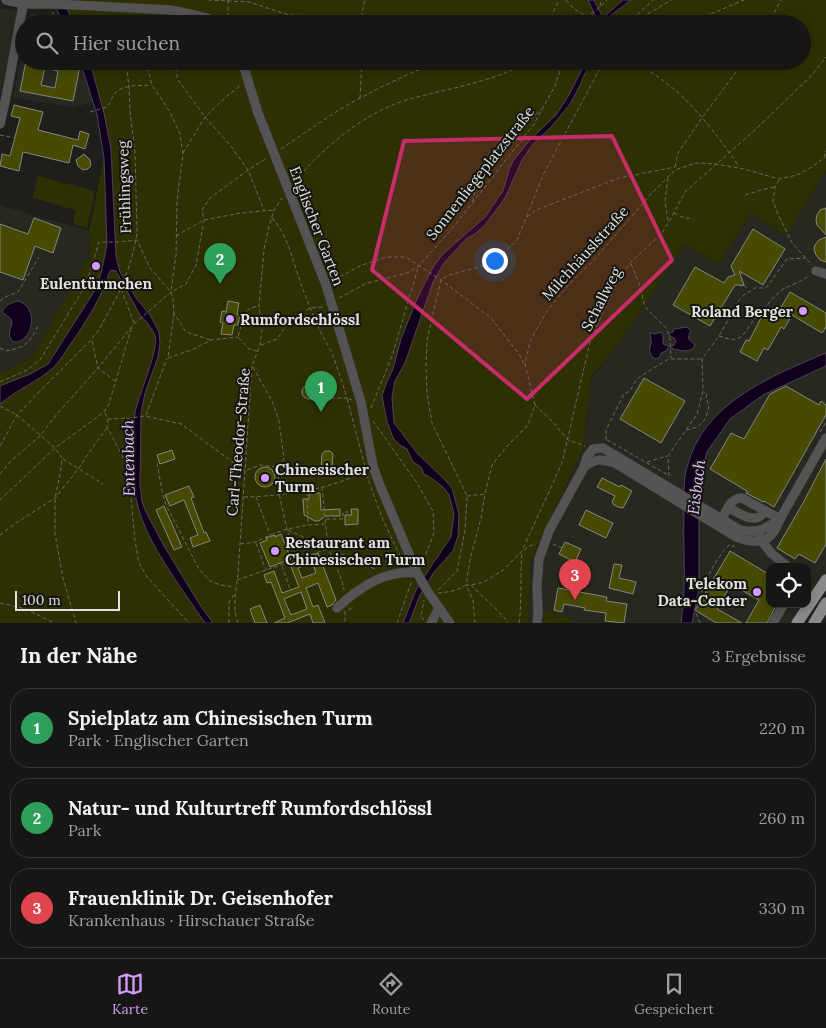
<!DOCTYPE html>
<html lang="de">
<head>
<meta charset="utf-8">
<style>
  :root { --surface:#161614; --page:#232322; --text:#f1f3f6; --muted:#9e9fa0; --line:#353534; --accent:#d59bfb }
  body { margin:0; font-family:Lora,serif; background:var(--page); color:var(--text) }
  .controls { position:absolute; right:15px; bottom:15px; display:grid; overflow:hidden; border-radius:10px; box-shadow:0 2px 8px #0003 }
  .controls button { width:45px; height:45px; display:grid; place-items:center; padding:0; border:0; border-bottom:1px solid var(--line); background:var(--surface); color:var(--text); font:25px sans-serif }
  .scale { position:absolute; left:15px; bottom:12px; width:105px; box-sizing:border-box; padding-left:5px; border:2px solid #e1e1de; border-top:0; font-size:14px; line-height:18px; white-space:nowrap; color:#e1e1de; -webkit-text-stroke:4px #151511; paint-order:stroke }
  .you { position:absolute; left:494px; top:260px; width:18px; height:18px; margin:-12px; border:4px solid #fff; border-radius:50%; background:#1a73e8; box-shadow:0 0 0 8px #1a73e833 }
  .badge { display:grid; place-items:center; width:32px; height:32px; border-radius:50%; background:var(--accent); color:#fff; font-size:16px; font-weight:700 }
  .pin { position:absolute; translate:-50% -41px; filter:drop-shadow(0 1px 2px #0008) }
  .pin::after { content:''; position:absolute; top:26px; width:18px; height:15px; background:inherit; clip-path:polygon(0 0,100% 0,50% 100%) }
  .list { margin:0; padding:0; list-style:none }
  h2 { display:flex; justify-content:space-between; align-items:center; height:65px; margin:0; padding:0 20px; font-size:21px }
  h2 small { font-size:16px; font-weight:400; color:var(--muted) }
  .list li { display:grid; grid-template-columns:32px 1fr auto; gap:15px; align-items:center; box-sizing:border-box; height:80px; margin:0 10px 10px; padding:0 10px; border:1px solid var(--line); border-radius:20px }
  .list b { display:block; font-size:19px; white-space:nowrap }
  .list p { margin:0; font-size:16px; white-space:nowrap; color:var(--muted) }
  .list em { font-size:16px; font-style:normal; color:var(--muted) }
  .icon { flex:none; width:28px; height:28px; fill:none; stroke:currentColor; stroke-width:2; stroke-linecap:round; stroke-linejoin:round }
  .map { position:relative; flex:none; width:826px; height:623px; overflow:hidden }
  .search { position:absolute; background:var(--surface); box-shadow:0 2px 8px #0003; left:15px; right:15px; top:15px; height:55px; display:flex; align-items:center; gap:12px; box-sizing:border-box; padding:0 18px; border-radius:28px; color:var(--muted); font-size:19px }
  .sheet { height:335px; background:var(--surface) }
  nav { display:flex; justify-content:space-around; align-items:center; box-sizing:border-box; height:70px; border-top:1px solid var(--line); background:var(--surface); font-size:14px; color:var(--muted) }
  nav a { display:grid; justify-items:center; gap:2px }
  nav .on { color:var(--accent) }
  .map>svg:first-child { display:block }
</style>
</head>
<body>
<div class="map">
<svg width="826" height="623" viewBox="0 0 826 623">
  <rect width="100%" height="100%" fill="#1e1e1a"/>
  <g fill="#27281f">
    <polygon points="0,8 18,12 0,96"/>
    <polygon points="30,14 62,21 63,24 28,24"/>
    <polygon points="24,44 24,61 80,61 93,102 73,108 13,97"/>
    <polygon points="826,170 826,573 821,582 807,601 807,567 770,567 770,604 805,604 792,623 528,623 530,590 530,561 583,450 591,378 614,350 685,244 718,264 751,213 786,236"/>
    <polygon points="0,205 89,231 90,256 31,358 0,374"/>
  </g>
  <g fill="#2e3003">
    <polygon points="53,0 826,0 826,170 786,236 751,213 718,264 685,244 614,350 591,377 583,450 530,561 530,590 528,623 0,623 0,374 31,358 90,256 89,231 104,158 97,115 80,61 802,61 802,24 63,24"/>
    <polygon points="38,176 95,191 87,228 73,224 75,210 33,198"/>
    <polygon points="545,611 557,613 571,620 572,623 544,623"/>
  </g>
  <g fill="#10001d" stroke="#4f4457">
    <polygon points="53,0 63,0 74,24 63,24"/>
    <polygon points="588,0 594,0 603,18 623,0 631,0 603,21 603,24 597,24 596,17"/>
    <path d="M80 61H89L91 66 104 113 111 149 116 257 120 272 136 298 150 315 159 332 160 343 158 357 145 393 141 414 140 484 142 502 146 512 164 546 200 605 213 623H205C180 585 142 539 135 493 132 476 134 458 134 440 134 431 134 422 135 413 138 396 159 350 155 336 153 329 145 320 140 315L116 271 111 270 110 271C101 299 86 322 70 345 65 352 60 361 54 367 39 381 16 390 0 404V386L30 374 48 364 97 287 102 269 107 244 104 158 97 115Z"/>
    <polygon points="586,61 591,61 577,91 570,104 551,127 533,144 522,160 506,196 500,205 485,225 475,234 466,239 444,263 433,282 405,363 395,381 392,397 394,423 417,453 445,480 452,488 459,514 458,536 453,551 434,572 420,595 409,623 403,623 416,590 432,565 451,537 454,514 449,495 443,487 431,478 424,474 421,467 413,462 407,449 400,445 393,438 390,429 387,422 382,396 386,384 393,369 401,339 417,299 433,267 443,254 485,217 503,191 509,170 513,161 529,141 556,115 569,95"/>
    <path d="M18 301C40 307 33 344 13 342 7 335 10 331 12 323L11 319 2 312C4 306 12 302 18 301Z"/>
    <path d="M687 327 691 331C686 338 689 340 695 345 691 354 680 350 672 349V345H674L676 341 674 338 670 336 669 333 673 332 674 329Z"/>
    <path d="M662 332 663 336V344L665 345 669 346 666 351 661 353 660 357 656 359 652 357C649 351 649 350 651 344 652 341 650 337 650 333H653L654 334Z"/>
    <path d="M826 353V366L763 395 730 419 707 452 701 474 699 498V588L692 623H681C682 612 684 600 684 589 685 563 683 538 684 512 684 498 683 480 687 467 703 403 771 376 826 353Z"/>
  </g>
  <g fill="#474a03" stroke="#858681" fill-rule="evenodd">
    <path d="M26 61H57L80 66 73 101 20 91ZM45 68 58 71 55 88 41 85Z"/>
    <polygon points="14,105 43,112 38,130 78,140 80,131 89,134 85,149 73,145 69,163 23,152 19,171 0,166 2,154 10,156 20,118 11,116"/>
    <polygon points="84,154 90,160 91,165 88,169 83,170 78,166 76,160"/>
    <polygon points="826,208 826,235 817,225 816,220 817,215 820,210"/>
    <polygon points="34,218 61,228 53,253 35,246 23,280 0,272 0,224 28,234"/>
    <polygon points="753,229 785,249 763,285 739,271 744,285 741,286 740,285 735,285 710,326 673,305 695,267 724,283 728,277 735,275 731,266"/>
    <polygon points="826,237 826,262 820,260 816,255 814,249 815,245 819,240"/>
    <polygon points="790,292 826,313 826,327 822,333 792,315 784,329 781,327 768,350 764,348 757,361 740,352 746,340 749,341 762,316 765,318 769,310 777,314"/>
    <polygon points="228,301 239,303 237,314 240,315 238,325 234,325 232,335 221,334 223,323 220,322 222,311 226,312"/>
    <polygon points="644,378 685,401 661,443 620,419"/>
    <circle cx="309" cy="392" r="7"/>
    <polygon points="786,386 819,405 821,401 826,405 826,415 774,507 764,501 763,502 746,493 747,491 710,469 731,433 744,439 770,394"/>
    <polygon points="172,450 175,459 160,464 157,455"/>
    <polygon points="325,451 330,451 333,454 332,468 329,470 325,470 321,467 322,454"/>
    <polygon points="826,459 826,544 815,563 799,554 795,559 777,548 803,503"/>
    <circle cx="265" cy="477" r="10"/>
    <polygon points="602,478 620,487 621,485 632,491 623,508 618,507 614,505 612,502 615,496 597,487"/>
    <polygon points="189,486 194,497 191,498 204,533 206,532 210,541 193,547 190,538 198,535 184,500 170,506 165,495"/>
    <polygon points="320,493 321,510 340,509 340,516 325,516 319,521 315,521 304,515 303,499 309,499 309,494"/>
    <polygon points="164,506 182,547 174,550 156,510"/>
    <polygon points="351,509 358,509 358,524 345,525 345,515 352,515"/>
    <polygon points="586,510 613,523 606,538 579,525"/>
    <polygon points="281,534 291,559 270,567 260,543 267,540 266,538 275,535 275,537"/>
    <polygon points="565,542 581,549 575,562 559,554"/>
    <polygon points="730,551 770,575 770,604 777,604 767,623 746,623 759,600 731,584 717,609 742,623 716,623 695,610"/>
    <path d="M318 553 336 600 332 605 327 607 318 583 306 588 313 607 318 605 325 623H313L310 614 287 623H274L285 618 271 582 267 583 264 575 274 571 282 593 299 587 290 564ZM312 562 316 573 302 578 298 568ZM301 592 307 609 291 615 284 599Z"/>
    <polygon points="614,564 622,565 619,578 636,582 633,594 609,588"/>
    <polygon points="558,588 607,597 606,601 627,604 624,623 605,621 606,613 584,610 585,608 564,604 562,612 554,610"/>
    <polygon points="260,605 267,623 255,623 250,609"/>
  </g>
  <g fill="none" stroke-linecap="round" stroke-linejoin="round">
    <defs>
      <g id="minor">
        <polyline points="6,0 23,4 55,4 170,10 195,15 207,18 221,24"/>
        <polyline points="242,61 258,113 326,285 361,402 373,466 379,483 417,573 428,592 450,623"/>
        <polyline points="0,124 6,97 24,0"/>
        <polyline points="816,271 826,274"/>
        <path d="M584 467C597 458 600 459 615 463L736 537C759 545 771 544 780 519L826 438"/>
        <path d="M729 508C737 512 749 521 759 517 761 516 763 513 766 511"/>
        <path d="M720 523C725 514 730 497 742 498L780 519"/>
        <polyline points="760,537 764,544 773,555"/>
        <polyline points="776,557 788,567"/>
        <path d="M337 608C358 588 387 569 417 573"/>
        <polyline points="431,623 439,608"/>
        <path d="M537 623 538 612 537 587 539 559 549 531 584 467 587 457 593 449 603 448 740 530C760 534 764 529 780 519"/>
        <polyline points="773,623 784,604"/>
      </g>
      <g id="major">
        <polyline points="797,623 826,580"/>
        <polyline points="814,623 826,603"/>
      </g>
    </defs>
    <use href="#minor" stroke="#393935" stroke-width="10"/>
    <use href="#major" stroke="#393935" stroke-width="12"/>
    <g stroke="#686865" stroke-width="1" stroke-dasharray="4 2.5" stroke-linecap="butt">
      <polyline points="208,0 249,2 289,15 332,16 424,24"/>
      <polyline points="228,0 228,21"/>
      <polyline points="566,0 573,8 587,17"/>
      <polyline points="600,6 601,0"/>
      <polyline points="121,15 122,24"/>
      <polyline points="144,18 144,24"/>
      <polyline points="52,21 53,12"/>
      <polyline points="145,22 162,24"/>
      <polyline points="362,24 363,8 365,0"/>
      <polyline points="549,24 552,15 559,0"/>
      <polyline points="583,24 591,14 600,7 607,0"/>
      <polyline points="628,24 653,0"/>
      <polyline points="631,24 671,0"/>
      <polyline points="687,24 744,0"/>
      <polyline points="768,24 781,0"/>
      <polyline points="146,61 152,85 170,112 180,134 183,154 177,201 176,255 171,291"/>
      <polyline points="174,61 178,80 205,117 230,145 248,170 264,210"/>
      <path d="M634 61C648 70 663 80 675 90 700 112 721 140 739 167"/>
      <polyline points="360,98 362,61"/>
      <path d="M90 112 107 107C110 103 112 97 115 93 124 84 140 86 151 85"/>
      <polyline points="0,135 15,138"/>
      <path d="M281 149C300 136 319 123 339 110 371 91 405 75 440 61"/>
      <polyline points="183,153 205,117 227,96 241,85"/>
      <polyline points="675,167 678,153 702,118 744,61"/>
      <polyline points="668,178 665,201 668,221"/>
      <polyline points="779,180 775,187 773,201 777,212 792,243 812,265"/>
      <path d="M295 181C324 147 366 111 410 99 453 87 490 83 531 61"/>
      <polyline points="745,195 761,190 774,187"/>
      <polyline points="473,202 475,190 484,167 497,147 541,110"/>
      <polyline points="674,213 682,217 693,219"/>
      <polyline points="527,217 536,210 619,178 675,167"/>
      <path d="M272 218C290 237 294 268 304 292 308 302 312 313 317 324 321 333 326 342 331 351 337 366 342 382 347 398H327"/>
      <polyline points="176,236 204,220 241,213 274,210"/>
      <polyline points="631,264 639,283 645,307 667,329 670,340 671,358"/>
      <polyline points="334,280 362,265 387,257 406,257 441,280 491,318 519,354 524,364"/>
      <polyline points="744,285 748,290"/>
      <polyline points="121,289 134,323"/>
      <polyline points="339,298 367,283 407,273 419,266 455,225 534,124 555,86 563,61"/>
      <polyline points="0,301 5,297 18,292 39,257"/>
      <polyline points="174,313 168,358 194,349 211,340 238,337"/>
      <polyline points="719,336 732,340 739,338 743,335 753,321 776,295 783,289 803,280 810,275"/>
      <polyline points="92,341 98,368 115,381"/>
      <polyline points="261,345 277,339 289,322 310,308 323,307"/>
      <path d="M0 348 6 351C24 348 30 343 38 326"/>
      <path d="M257 351 249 349 238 337C241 329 242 312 251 308 253 307 256 307 259 306"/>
      <polyline points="253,367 272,401 279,421 284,459 278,467 279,494 287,529 297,559"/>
      <polyline points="0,382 27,370 40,360 84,288 92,266 99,242 118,242 137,240 150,268 171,292 173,298 174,313 186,332 211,340"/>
      <polyline points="352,400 347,398 369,482 383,520 403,562"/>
      <polyline points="535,405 552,421 568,440 585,446"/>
      <polyline points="0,406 17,415 55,448 62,458 61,469 55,498 55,534 63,578 76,623"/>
      <polyline points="371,408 392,356 418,268"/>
      <polyline points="105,413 108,419 131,418 145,416 181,424 245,471 260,465 277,467"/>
      <polyline points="146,415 167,358"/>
      <polyline points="108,419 107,427 124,459 131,498 135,541 139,563 147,577 189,623"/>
      <polyline points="373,421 417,483 433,511 434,533 422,564"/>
      <path d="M686 430C703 427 707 420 709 404L706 399 707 393 704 392"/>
      <polyline points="820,432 826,422"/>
      <polyline points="606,440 606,430 624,394 630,391 636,380 641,376 667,360 671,359 701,359"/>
      <polyline points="607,440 668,475"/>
      <path d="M0 446 17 415 42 389 91 340 99 330 121 289C121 283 123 282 125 277 130 265 136 244 137 232L135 152 130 111 129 87 126 61"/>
      <polyline points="63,459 103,484"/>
      <polyline points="647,462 667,456"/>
      <polyline points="157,463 163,496 167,507 199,569 210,581 221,585 234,587"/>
      <polyline points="0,474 11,461 40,436 57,414 98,368 134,324 171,292 186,284 196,265 204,220 202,210 210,198 248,170 267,158"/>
      <polyline points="669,476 668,456 697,414 703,391 702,359 719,336 739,300 744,295 755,288 766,288 787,259 806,258"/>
      <polyline points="322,487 328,548 337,568 342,581 344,590"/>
      <polyline points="307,492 308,525"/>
      <polyline points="467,496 485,494"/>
      <path d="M244 497C285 496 327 490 364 472"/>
      <polyline points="256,497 271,537"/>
      <polyline points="0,500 55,448 104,412 109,404 132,326"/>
      <polyline points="326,519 343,519 343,512 350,512"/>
      <polyline points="288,530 377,570"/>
      <polyline points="0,535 13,525 55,498 79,468 88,454 107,428"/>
      <polyline points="256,543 266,570"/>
      <polyline points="240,544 256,542 270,535 287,529 308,525 325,524"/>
      <polyline points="553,544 562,548"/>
      <polyline points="524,550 530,546 536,544"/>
      <polyline points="282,566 290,589"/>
      <polyline points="237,580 345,543"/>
      <polyline points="471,585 504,617 508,623"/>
      <polyline points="438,590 457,571 465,530 467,496 432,423 427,393 426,364 427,340 441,280 449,275 491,264 517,240 544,173 604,61"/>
      <path d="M438 593C449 592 457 591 466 585L470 560 481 518 485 494 492 465 507 446 528 425 535 405 525 364 530 341 547 311 570 283 593 261 650 195 675 170 696 163 716 164 744 169 779 179 797 175 812 167 824 158 826 151"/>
      <polyline points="0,603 26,609 54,623"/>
      <polyline points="348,610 354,607"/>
      <polyline points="345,611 345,623"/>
      <polyline points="424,620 421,616 424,600"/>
      <polyline points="229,623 229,602 234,595"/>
      <path d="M238 623C232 605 236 592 238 574L252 366 260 345 262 330 259 306 264 250 268 230 274 210 282 198"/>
      <polyline points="397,623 412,580"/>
      <polyline points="475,623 473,600 466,585 471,585 484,582 503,570 522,551 562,463 590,342 605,308 617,283 630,263 661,234 669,222 685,192 756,129 812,75 826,57"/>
      <path d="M519 623C522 600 520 576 522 553"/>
      <path d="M700 623 695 611C703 587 711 564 729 545L733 547 734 545"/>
    </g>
    <use href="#minor" stroke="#555455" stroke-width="9"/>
    <use href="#major" stroke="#8c898d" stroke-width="11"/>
  </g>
  <path fill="#c52c68" fill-opacity="0.2" stroke="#c52c68" stroke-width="4" stroke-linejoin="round" d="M612 136 672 260 527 399 372 270 404 141Z"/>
  <g fill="#d59bfb" stroke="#151511" stroke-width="2">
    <circle cx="96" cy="266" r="5"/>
    <circle cx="803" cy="311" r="5"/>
    <circle cx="230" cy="319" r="5"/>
    <circle cx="265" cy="478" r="5"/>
    <circle cx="275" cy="551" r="5"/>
    <circle cx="757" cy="592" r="5"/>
  </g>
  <g text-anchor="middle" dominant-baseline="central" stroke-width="4" stroke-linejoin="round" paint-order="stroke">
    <g font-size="15" fill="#e1e1de" stroke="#151511">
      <text transform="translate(480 173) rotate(-52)">Sonnenliegeplatzstraße</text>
      <text transform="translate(124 187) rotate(-92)">Frühlingsweg</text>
      <text transform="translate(317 226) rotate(69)">Englischer Garten</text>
      <text transform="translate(585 253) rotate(-48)">Milchhäuslstraße</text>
      <text transform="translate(601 299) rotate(-63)">Schallweg</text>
      <text transform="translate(238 442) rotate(-85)">Carl-Theodor-Straße</text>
    </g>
    <g font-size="15" font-weight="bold" fill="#e1e1de" stroke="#151511" text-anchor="start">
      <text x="96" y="283" text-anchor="middle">Eulentürmchen</text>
      <text x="793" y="311" text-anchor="end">Roland Berger</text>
      <text x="240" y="319">Rumfordschlössl</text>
      <text x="275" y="469">Chinesischer<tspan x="275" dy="17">Turm</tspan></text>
      <text x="285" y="542">Restaurant am<tspan x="285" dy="17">Chinesischen Turm</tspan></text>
      <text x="747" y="583" text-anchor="end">Telekom<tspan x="747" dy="17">Data-Center</tspan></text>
    </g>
    <g font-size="16" font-style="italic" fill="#e6c1ff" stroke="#151511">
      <text transform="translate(128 458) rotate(-91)">Entenbach</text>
      <text transform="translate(696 487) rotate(-83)">Eisbach</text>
    </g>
  </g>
</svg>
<div class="controls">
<button><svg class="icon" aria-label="locate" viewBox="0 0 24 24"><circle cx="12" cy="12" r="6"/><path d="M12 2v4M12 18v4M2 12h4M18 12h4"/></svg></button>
</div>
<div class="scale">100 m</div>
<div class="you"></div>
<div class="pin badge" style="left:321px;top:412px;background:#2e9e5b">1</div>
<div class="pin badge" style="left:220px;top:284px;background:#2e9e5b">2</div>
<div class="pin badge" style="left:575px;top:600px;background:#e0444e">3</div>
<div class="search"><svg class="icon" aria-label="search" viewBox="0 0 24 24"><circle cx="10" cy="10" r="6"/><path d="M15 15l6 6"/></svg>Hier suchen</div>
</div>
<section class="sheet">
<h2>In der Nähe<small>3 Ergebnisse</small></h2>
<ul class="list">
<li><span class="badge" style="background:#2e9e5b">1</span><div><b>Spielplatz am Chinesischen Turm</b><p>Park · Englischer Garten</p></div><em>220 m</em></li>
<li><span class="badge" style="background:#2e9e5b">2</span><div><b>Natur- und Kulturtreff Rumfordschlössl</b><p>Park</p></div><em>260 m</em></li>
<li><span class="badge" style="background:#e0444e">3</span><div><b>Frauenklinik Dr. Geisenhofer</b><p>Krankenhaus · Hirschauer Straße</p></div><em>330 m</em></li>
</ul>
</section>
<nav>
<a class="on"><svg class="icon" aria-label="map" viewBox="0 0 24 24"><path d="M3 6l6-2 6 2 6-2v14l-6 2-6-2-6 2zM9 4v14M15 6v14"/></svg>Karte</a>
<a><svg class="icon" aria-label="directions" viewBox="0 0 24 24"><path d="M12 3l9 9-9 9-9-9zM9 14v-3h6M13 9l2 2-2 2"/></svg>Route</a>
<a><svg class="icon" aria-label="saved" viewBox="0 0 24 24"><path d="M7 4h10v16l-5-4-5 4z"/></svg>Gespeichert</a>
</nav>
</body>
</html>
